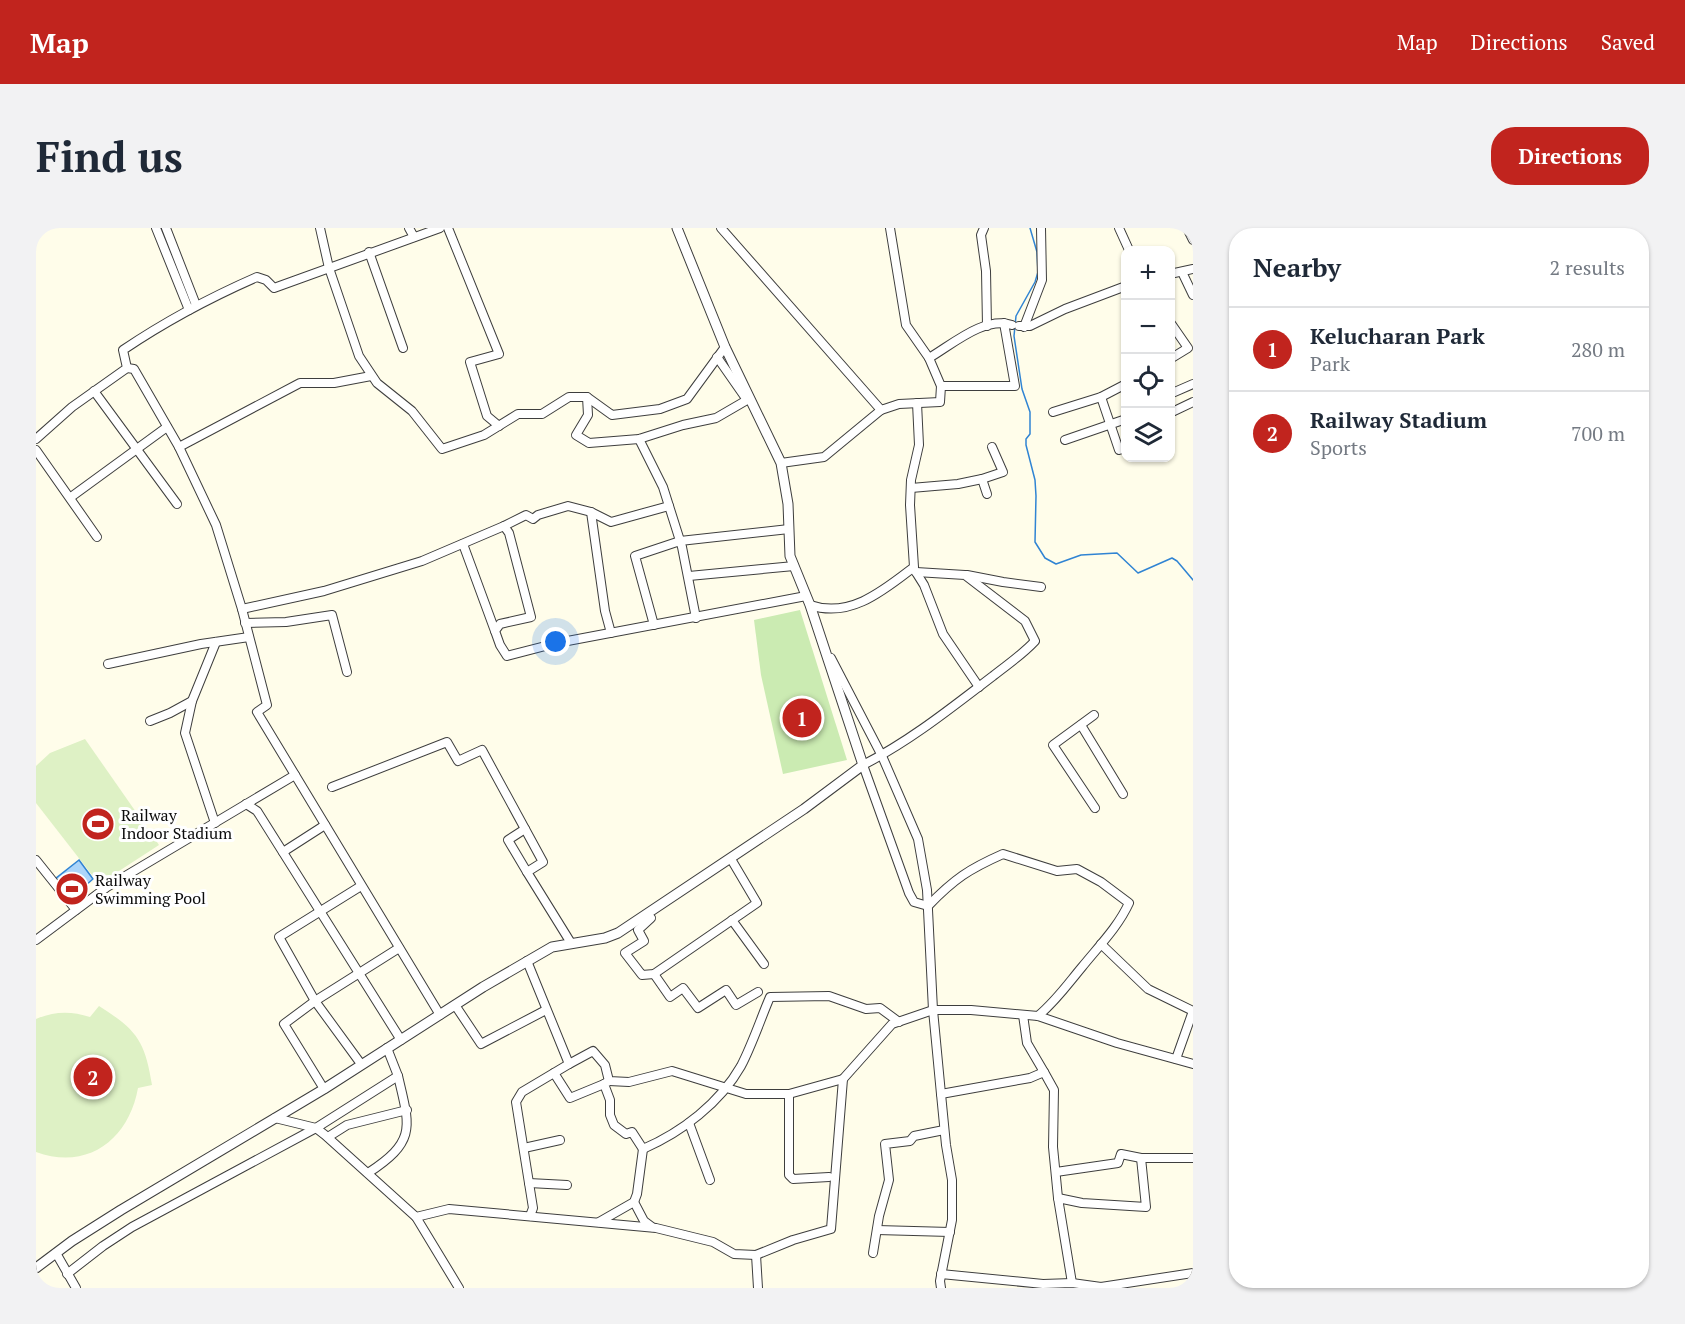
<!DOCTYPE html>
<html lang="en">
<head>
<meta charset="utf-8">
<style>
  :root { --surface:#fff; --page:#f2f2f3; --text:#1f2937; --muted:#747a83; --line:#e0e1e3; --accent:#c1241e }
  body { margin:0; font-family:"PT Serif",serif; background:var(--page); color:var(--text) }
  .controls { position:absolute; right:18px; top:18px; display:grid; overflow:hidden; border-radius:12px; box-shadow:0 2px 4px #0004 }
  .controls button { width:54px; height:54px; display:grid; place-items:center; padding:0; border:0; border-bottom:2px solid var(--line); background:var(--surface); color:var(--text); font:30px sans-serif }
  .you { position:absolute; left:520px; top:414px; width:21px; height:21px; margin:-15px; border:4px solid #fff; border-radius:50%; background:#1a73e8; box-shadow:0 0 0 9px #1a73e833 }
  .badge { display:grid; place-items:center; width:39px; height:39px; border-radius:50%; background:var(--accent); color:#fff; font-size:20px; font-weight:700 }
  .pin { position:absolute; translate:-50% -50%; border:3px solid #fff; box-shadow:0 2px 6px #0006 }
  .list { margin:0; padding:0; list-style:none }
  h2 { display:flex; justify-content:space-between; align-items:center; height:78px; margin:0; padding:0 24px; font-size:26px }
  h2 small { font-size:20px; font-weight:400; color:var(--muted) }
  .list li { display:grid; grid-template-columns:39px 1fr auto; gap:18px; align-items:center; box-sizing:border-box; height:84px; padding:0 24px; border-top:2px solid var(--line) }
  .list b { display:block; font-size:22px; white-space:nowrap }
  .list p { margin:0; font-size:20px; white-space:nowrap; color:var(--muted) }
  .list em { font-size:20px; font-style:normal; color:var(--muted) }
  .icon { flex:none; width:33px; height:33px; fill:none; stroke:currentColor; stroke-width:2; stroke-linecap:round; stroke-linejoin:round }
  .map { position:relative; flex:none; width:1157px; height:1060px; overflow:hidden; border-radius:24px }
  header { display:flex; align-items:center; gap:36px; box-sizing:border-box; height:84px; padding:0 30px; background:var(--accent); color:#fff }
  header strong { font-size:28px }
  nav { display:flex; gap:33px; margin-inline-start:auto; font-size:21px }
  .intro { display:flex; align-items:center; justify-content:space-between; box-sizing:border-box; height:144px; padding:0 36px }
  h1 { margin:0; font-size:42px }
  .button { padding:15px 27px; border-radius:24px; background:var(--accent); color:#fff; font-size:21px; font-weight:700 }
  main { display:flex; gap:36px; padding:0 36px }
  aside { flex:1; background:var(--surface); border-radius:24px; box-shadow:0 2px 4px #0004 }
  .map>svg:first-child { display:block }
</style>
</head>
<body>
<header>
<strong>Map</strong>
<nav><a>Map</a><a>Directions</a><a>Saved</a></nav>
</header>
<div class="intro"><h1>Find us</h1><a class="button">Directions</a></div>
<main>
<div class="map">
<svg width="1157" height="1060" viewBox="0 0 1157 1060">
  <rect width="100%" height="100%" fill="#fffdea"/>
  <polygon fill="#cbebb2" points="764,382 811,532 747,546 725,447 718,392"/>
  <g fill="#def1c5">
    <polygon points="49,511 123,617 63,656 0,575 0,538 14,525"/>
    <path d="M63 778C101 802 109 813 116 857L102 860C93 911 52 943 0 924V791C19 783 35 783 54 789Z"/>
  </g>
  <polygon fill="#acd5f9" stroke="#3084d3" stroke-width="1.5" points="43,632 57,651 34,671 19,651"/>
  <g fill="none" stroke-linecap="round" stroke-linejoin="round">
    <polyline stroke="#3084d3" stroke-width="1.5" points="994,0 1001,24 1002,44 999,54 980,88 978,108 986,161 994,184 994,206 990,211 990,217 999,252 1000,268 999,314 1009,330 1020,336 1045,327 1081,325 1102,345 1136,330 1141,333 1157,352"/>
    <defs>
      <g id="minor">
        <polyline points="120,0 153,82"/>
        <polyline points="130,0 160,77"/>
        <polyline points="284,0 293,40 323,128 341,155 376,183 406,221 448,207 482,186 506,186 533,169 551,169 576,187 624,181 651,171 689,119"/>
        <polyline points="373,0 378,9"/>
        <polyline points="412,0 463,126 434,134 451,188 463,198"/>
        <polyline points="685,0 845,182"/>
        <polyline points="854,0 870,97 893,130"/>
        <polyline points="948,0 945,7 950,43 951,98"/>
        <polyline points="1083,0 1093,22"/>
        <polyline points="1151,0 1157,12"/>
        <polyline points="333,24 367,120"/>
        <polyline points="1146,44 1157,67"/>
        <polyline points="1134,46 1157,41"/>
        <polyline points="1134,94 1152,120 1134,131"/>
        <polyline points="983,98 994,98 1029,81 1090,58"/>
        <polyline points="988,99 1006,52 1005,0"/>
        <polyline points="91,140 98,141 143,219"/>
        <polyline points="335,148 298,155 264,155 143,219 180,297 206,381 288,363 386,333 468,298 473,305 495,389 464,396 459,403 464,417 471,428 521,415 770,368"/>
        <polyline points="905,158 979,158 968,95"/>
        <polyline points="58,163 141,276"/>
        <polyline points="1134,166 1157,156"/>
        <polyline points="551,169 552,187 540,207 553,215 603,211 647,197 680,190 711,172 681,129"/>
        <polyline points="1065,169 1083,222 1090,220"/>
        <polyline points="1017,184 1065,169 1090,156"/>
        <polyline points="1134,185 1157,174"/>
        <path d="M0 211 36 179 91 140 87 122C130 93 173 70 221 49L230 52 238 60 404 0"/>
        <polyline points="603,211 627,259 646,319 660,390"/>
        <polyline points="1029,212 1090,191"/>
        <polyline points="0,222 61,309"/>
        <path d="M745 235 788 229 845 182 863 176 904 174 905 158 893 130C917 116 948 88 976 97"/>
        <polyline points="946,251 967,244 956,219"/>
        <polyline points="875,260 922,256 946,251 951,266"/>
        <polyline points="35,269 131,199"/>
        <polyline points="555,284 569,383 575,405"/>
        <polyline points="468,298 490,287 497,291 502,287 532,278 555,284 575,294 633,278"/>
        <polyline points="427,316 459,403"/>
        <polyline points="878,341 888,357 907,406 943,459"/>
        <path d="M880 344 929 347 989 393 999 413C986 427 972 436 957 448 915 480 874 513 827 537L873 665 878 674 892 678"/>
        <polyline points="931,347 967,354 1005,359"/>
        <polyline points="653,348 758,338"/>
        <path d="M774 377C814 391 848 362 878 339L874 277 875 252 883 217 881 175"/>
        <polyline points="206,381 231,477 221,484 404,787"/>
        <polyline points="209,395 250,394 296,387 311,444"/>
        <polyline points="618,397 599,328 644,313 753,301"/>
        <polyline points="795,430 846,528 882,611 891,662 897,782 905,866 994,850 1008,844 1018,862 1017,919 1022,970 1036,1055"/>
        <polyline points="72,436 165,416 213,409"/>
        <polyline points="156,473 149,505 179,595"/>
        <polyline points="1058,487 1017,517 1059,580"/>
        <polyline points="114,493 134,485 156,473 180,414"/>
        <polyline points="1045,497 1087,566"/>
        <polyline points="296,559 411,514 422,533 446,522 507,634 491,644 535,715"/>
        <polyline points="210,576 221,583 365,812"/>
        <polyline points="489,601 472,612 491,644"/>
        <polyline points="247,624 289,597"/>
        <polyline points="0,632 40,682"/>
        <path d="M892 678C918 651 933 641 967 626L1021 643 1041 641 1065 654 1093 675C1082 699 1063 718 1046 739 1031 757 1020 773 1002 788"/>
        <polyline points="615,690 602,702 608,713 589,725 606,747 618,746 721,675 695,631"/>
        <polyline points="696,692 728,736"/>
        <polyline points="0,712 71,659 259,547"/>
        <polyline points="1065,716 1112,761 1157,783"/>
        <polyline points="491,733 533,836 486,864 480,874 497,980 494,988"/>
        <polyline points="618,746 634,769 647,760 662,780 690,762 700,777 722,764"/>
        <polyline points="419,777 445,816 510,782"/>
        <polyline points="987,787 991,815 1008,844"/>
        <polyline points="1140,831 1157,783"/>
        <polyline points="325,836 279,773 243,709 325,658"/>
        <polyline points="533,836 557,823 569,837 573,853 593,854 636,843 710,866 753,866 807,851"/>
        <polyline points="518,845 534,870 568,856"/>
        <path d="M573 853 568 856 574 872V887L578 897 590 906 596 904 607 921C646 904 684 875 705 838 716 817 725 790 734 769L793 768 830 781 844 780 863 794"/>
        <polyline points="288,861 248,796 279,773 363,720"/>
        <polyline points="753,866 753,947 757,951 793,949"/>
        <polyline points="905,866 910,917 916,952 916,992 904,1053 905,1060"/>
        <polyline points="239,890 280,900 289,907 380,989 413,981 620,1000 677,1014 698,1026 720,1027 757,1012 795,1001 807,851 856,796 897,782 935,782 1002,788 1081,815 1157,836"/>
        <polyline points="653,895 674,952"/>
        <polyline points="292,909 311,897 371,882"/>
        <polyline points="488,920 524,912"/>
        <polyline points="1020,944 1082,935 1085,926 1105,930"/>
        <path d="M332 945C381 913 374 899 362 848"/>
        <polyline points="493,955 531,957"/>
        <polyline points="1022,970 1046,975 1110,979 1105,930 1157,930"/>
        <polyline points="598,974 608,993 616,999"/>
        <polyline points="380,989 423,1060"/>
        <polyline points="563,994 598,974 601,966 607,921"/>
        <polyline points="841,1002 914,1004"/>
        <polyline points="20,1025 40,1060"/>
        <polyline points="837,1025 843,988 853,952 849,916 874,913 878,908 908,902"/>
        <polyline points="720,1027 722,1060"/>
        <polyline points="31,1046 67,1018 96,999 280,900 362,848 351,820"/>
        <polyline points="905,1046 1007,1056 1036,1055 1065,1059 1157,1045"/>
      </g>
      <polyline id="tertiary" points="0,1040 36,1013 85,982 288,861 447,759 516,719 569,710 582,705 768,581 827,537 774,377 754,328 752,276 745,235 689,119 641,0"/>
    </defs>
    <use href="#minor" stroke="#3e3e3e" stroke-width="10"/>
    <use href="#tertiary" stroke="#3e3e3e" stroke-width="11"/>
    <use href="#minor" stroke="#fff" stroke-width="8"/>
    <use href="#tertiary" stroke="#fff" stroke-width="9"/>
  </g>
  <defs>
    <symbol id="stadium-disc" viewBox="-11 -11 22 22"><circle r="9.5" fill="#c1241e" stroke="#fff"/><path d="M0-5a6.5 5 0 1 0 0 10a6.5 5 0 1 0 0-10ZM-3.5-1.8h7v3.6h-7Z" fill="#fff"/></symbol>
  </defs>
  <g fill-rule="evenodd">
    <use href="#stadium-disc" x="43" y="577" width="38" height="38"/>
    <use href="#stadium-disc" x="17" y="642" width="38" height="38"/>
  </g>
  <g text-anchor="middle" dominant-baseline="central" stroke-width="6" stroke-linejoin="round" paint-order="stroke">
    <g font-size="16" fill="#0b0b0b" stroke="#fff" text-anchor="start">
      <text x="85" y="587">Railway<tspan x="85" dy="18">Indoor Stadium</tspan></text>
      <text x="59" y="652">Railway<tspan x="59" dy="18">Swimming Pool</tspan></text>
    </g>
  </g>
</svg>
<div class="controls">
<button>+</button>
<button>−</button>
<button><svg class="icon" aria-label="locate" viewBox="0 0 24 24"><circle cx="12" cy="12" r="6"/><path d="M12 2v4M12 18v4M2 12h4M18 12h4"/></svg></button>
<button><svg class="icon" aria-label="layers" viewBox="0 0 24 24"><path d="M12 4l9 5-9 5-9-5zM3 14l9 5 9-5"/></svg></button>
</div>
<div class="you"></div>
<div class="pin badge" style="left:766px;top:490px">1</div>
<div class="pin badge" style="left:57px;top:849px">2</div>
</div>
<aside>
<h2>Nearby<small>2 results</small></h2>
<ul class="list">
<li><span class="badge">1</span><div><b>Kelucharan Park</b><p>Park</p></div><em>280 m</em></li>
<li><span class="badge">2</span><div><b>Railway Stadium</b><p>Sports</p></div><em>700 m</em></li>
</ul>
</aside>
</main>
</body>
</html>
